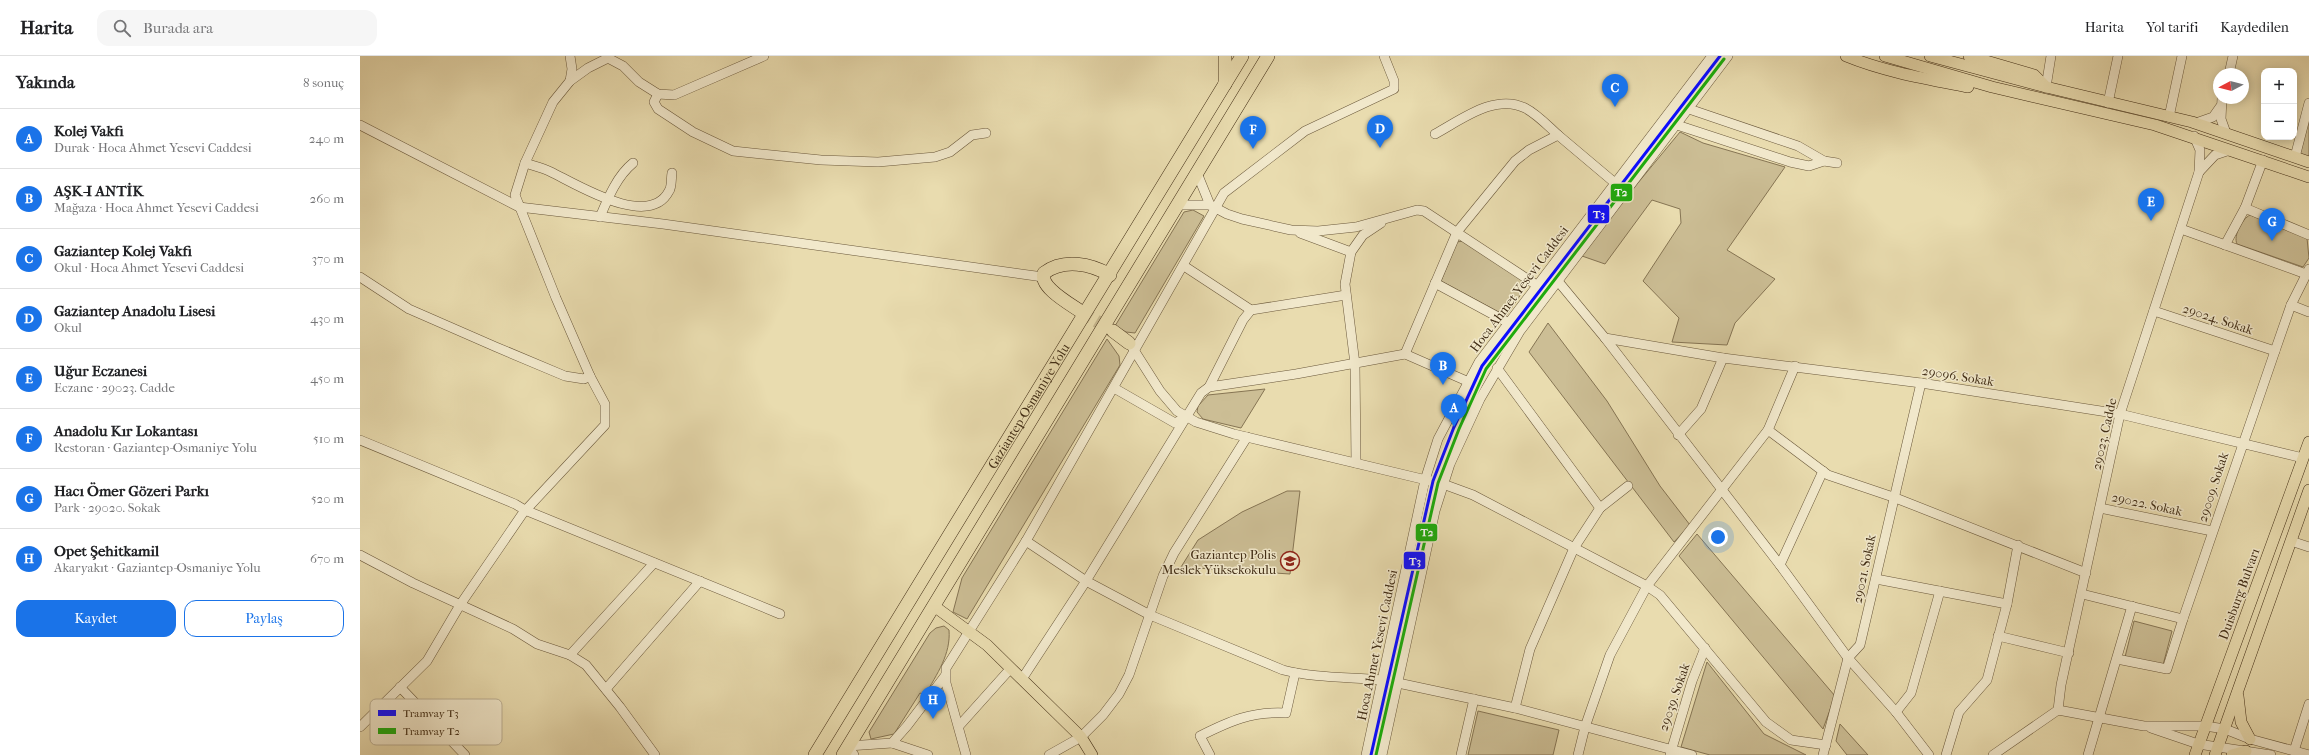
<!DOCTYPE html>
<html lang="tr">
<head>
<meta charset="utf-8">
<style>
  :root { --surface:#fff; --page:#f6f6f6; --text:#202124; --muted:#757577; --line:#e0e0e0; --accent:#1a73e8 }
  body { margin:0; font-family:"IM FELL French Canon",serif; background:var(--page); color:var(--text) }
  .controls { position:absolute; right:12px; top:12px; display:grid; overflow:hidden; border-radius:8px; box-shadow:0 2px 10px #0003 }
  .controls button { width:36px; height:36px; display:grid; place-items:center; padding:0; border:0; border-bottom:1px solid var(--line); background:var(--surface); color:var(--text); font:20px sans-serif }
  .compass { position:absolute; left:1853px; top:12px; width:36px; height:36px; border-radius:50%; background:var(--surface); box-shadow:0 2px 10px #0003; rotate:263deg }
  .you { position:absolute; left:1358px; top:481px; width:14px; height:14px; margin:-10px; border:3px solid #fff; border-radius:50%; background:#1a73e8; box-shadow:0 0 0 6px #1a73e833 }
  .badge { display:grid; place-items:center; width:26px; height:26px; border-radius:50%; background:var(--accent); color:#fff; font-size:13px; font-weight:700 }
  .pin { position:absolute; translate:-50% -33px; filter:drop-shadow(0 1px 2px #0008) }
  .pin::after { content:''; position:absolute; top:21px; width:14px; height:12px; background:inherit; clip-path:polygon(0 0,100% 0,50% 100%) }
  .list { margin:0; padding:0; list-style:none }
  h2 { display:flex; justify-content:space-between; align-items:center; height:52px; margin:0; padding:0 16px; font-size:17px }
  h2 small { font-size:13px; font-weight:400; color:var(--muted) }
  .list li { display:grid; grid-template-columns:26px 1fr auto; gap:12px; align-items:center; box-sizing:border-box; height:60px; padding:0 16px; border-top:1px solid var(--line) }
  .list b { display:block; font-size:15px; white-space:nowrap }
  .list p { margin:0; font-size:13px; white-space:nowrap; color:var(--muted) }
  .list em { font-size:13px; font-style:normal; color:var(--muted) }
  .actions { display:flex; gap:8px; padding:12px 16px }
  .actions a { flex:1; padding:9px 0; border:1px solid var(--accent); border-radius:12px; text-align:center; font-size:14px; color:var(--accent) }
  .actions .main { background:var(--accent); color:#fff }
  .icon { flex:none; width:22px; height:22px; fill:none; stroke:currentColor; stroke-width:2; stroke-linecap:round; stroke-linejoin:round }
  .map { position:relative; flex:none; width:1949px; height:699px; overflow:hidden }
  header { display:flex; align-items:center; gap:24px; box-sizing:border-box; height:56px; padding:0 20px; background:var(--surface); border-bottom:1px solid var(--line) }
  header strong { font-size:19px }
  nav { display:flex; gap:22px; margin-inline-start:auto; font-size:14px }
  .search { width:280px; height:36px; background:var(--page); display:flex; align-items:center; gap:10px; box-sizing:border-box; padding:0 14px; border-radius:12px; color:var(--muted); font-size:15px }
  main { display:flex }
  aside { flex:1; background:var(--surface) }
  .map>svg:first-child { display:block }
</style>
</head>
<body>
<header>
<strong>Harita</strong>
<div class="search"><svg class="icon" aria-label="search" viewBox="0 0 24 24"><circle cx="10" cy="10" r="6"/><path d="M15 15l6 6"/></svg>Burada ara</div>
<nav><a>Harita</a><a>Yol tarifi</a><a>Kaydedilen</a></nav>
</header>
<main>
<aside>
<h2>Yakında<small>8 sonuç</small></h2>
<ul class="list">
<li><span class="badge">A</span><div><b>Kolej Vakfı</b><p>Durak · Hoca Ahmet Yesevi Caddesi</p></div><em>240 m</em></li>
<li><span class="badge">B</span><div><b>AŞK-I ANTİK</b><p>Mağaza · Hoca Ahmet Yesevi Caddesi</p></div><em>260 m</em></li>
<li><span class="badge">C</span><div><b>Gaziantep Kolej Vakfı</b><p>Okul · Hoca Ahmet Yesevi Caddesi</p></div><em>370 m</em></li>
<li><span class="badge">D</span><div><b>Gaziantep Anadolu Lisesi</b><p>Okul</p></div><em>430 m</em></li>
<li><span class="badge">E</span><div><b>Uğur Eczanesi</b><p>Eczane · 29023. Cadde</p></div><em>450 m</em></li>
<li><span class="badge">F</span><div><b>Anadolu Kır Lokantası</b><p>Restoran · Gaziantep-Osmaniye Yolu</p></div><em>510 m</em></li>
<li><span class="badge">G</span><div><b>Hacı Ömer Gözeri Parkı</b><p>Park · 29020. Sokak</p></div><em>520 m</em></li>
<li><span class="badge">H</span><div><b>Opet Şehitkamil</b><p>Akaryakıt · Gaziantep-Osmaniye Yolu</p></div><em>670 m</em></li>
</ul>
<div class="actions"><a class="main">Kaydet</a><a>Paylaş</a></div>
</aside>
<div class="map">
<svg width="1949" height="699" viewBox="0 0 1949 699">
  <rect width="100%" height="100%" fill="#e9dcaf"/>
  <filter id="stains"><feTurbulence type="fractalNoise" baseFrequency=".005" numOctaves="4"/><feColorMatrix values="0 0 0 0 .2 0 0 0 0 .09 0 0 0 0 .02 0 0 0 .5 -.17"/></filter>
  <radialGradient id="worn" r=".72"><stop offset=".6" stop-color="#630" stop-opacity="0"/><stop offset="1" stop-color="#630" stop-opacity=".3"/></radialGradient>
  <g fill="#ccbe95" stroke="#867554">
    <polygon points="1949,63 1949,102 1940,98"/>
    <polygon points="1320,76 1343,87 1425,111 1367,194 1415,223 1375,267 1367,289 1312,286 1319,262 1283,225 1321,167 1320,153 1292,144 1245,208 1222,200 1263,145"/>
    <polygon points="833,154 844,160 775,277 766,276 755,270 824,156"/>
    <path d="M1890 159 1947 182 1949 202 1943 211 1877 188C1873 180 1882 163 1890 159Z"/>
    <polygon points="1103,185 1168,228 1146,260 1081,225 1097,186"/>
    <polygon points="1188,267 1247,345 1300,430 1330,469 1314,486 1169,296"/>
    <polygon points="747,283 759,300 760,309 607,563 593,556 602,522"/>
    <polygon points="905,333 881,372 843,363 837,356 838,350 848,339"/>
    <polygon points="927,435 940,435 930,518 821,511 838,484 882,456"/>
    <polygon points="1337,478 1475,640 1463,673 1319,500"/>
    <polygon points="1774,565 1812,575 1803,609 1765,601"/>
    <path d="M584 570 589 574C591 598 577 618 565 639L560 637 534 678 511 683 509 676 570 577 576 572Z"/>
    <polygon points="1347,606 1404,678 1446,699 1350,699 1321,691"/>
    <polygon points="1118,655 1199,674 1193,699 1108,699"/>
    <polygon points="1480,668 1508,699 1487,699 1476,685"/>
  </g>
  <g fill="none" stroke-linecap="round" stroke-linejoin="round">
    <polyline stroke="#c7b990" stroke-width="13" stroke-dasharray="13 6" stroke-linecap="butt" points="720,255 753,275"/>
    <defs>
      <g id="minor">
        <polyline points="1869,18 1873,0"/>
        <polyline points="210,25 212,13 210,0"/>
        <polyline points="1686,31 1691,0"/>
        <polyline points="298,38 294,46 298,53 333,76 373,95 461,104 518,106 575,101 590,96 612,79 626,77"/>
        <polyline points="1862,42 1861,63 1866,77"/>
        <polyline points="1748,47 1758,0"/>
        <polyline points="1329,53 1438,90 1464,105"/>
        <polyline points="1809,61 1822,0"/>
        <polyline points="1836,67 1853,61 1860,51"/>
        <polyline points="0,69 159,151 303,168 683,221"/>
        <polyline points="1317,69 1430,106 1449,110 1464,105 1477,107"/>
        <path d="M1075 78C1101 64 1135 37 1165 52 1177 58 1188 70 1198 79"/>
        <polyline points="1935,101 1949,47"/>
        <path d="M165 107C174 110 183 112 191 116 216 128 289 174 309 135 312 131 311 122 312 117"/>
        <polyline points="1839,116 1855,99 1870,94"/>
        <polyline points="837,117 850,149"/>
        <polyline points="817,149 850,149 867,158 882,163 931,174 958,175 996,171 1057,154 1064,155 1178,230"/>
        <polyline points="1885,152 1949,179"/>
        <path d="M240 161C248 142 257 120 273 107"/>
        <polyline points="1821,173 1946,218"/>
        <polyline points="940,177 991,196"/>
        <polyline points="1865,189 1885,152 1903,104"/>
        <polyline points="824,210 891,254"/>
        <polyline points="0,221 49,253 136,291 205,320 224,323 230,320"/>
        <polyline points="1197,224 1245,282 1420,509 1488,602 1536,656 1569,699"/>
        <polyline points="1075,227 1149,267"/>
        <polyline points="1931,249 1949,256"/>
        <polyline points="1794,255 1915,295"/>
        <polyline points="1245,282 1363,302 1561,327 1760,358 1943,402"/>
        <polyline points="772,291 800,335 817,355 836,366 874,378 1083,428 1113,439 1287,530 1300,539 1406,666 1431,684 1466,689"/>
        <polyline points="1045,298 1097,176 1155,105 1169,94 1198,79 1255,127"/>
        <polyline points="1137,312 1240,452"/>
        <polyline points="849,331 883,264 891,254 986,239"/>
        <polyline points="754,332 815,367 826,361"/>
        <polyline points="1408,374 1468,419 1533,441 1726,517"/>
        <polyline points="1318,379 1341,353 1363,302"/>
        <polyline points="0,384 155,448 165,454 420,558"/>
        <polyline points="996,407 995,308 985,228 991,196 1003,179 1021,167"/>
        <polyline points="1740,452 1852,475"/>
        <path d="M666 485 726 525 790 559 923 614C955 622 989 621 1022 624"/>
        <polyline points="1931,485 1949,491"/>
        <polyline points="0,499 53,527 153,573 177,588 210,599 226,609 260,651 295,699"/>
        <polyline points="1420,509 1463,415"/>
        <polyline points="1516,523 1647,548"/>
        <polyline points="1722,538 1823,563 1915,295 1931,249 1949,213"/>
        <polyline points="1638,580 1709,597"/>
        <polyline points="210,599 294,507"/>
        <polyline points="1757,603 1807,613 1823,563"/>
        <polyline points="662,623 726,525 841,337 849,331 936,318 1045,298 1109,326"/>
        <polyline points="1038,627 1155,652 1332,699"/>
        <polyline points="40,631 105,699"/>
        <polyline points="246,633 340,525"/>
        <polyline points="1155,652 1170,593 1214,492 1240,452 1268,430"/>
        <polyline points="1698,654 1701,629 1760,358 1839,116 1840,94 1834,80"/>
        <polyline points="1536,656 1551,637 1580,535"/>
        <polyline points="599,670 651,612"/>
        <polyline points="0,671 67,605 100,549 163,457 245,369 245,348 230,320 196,242 155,139 165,107 193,46 210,25 228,12 248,2 263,10 279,26 298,38 314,39 404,0"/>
        <polyline points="1791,672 1838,688 1911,699"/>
        <polyline points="532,687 568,699"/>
        <polyline points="1934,695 1949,648"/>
        <polyline points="494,699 488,690 532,687 547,670 585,620"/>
        <polyline points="606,699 586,627 586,612 666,485 864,137 945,75 1034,33 1034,25 1024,0"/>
        <polyline points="689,699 721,681 743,659 759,638 769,619 803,520 814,497 887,381"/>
        <path d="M850 699 840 680C870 665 892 655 926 657L935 617"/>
        <polyline points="1006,699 1065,424 1078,383 1119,306 1352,0"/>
        <polyline points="1022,699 1075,455 1090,408 1120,343 1160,275 1368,0"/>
        <polyline points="1101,699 1114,643"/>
        <polyline points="1218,699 1225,671 1250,599 1287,530 1408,374 1435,310"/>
        <polyline points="1310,699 1332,625 1345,592"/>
        <polyline points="1463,699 1488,602 1500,589 1561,327"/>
        <polyline points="1586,699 1599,656 1627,624 1647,548 1658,489"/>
        <polyline points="1633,699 1698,654 1784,670 1845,670 1865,673 1890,683 1949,699"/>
        <polyline points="1728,699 1772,550"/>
      </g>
      <g id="major">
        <path d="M1486 0C1525 16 1567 23 1608 31"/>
        <polyline points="1525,0 1632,31 1795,69 1949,121"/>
        <polyline points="1570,0 1686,31 1832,66 1949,106"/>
        <polyline points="1609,0 1674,19 1686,31"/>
        <polyline points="574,550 627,589 721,681 732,699"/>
        <polyline points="1878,640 1881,666 1890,683"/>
        <polyline points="1835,699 1949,386"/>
        <polyline points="1855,699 1949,434"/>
        <polyline points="1872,699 1886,695"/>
      </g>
      <g id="highway">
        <polyline points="865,28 865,0"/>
        <path d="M720 255C710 248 679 231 684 217 704 202 731 208 750 219"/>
        <polyline points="753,275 769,287"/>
        <path id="s1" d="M455 699 882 0"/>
        <polyline points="483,699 908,0"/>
      </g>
    </defs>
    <use href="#minor" stroke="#6a583b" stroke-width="10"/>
    <use href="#major" stroke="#402c14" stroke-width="12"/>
    <use href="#highway" stroke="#402c14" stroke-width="14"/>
    <use href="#minor" stroke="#f1e8cb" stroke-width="9"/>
    <use href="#major" stroke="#e9dcaf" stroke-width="11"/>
    <use href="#highway" stroke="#e9dcaf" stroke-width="13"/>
    <defs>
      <polyline id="tram-1" points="1011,699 1073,425 1094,371 1122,310 1360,0"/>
      <polyline id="tram-2" points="1016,699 1078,427 1099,373 1126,313 1364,3"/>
    </defs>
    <use href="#tram-1" stroke="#f1e8cb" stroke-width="6"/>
    <use href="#tram-2" stroke="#f1e8cb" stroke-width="6"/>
    <use href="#tram-1" stroke="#0d0dff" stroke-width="3"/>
    <use href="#tram-2" stroke="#1eab0d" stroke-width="3"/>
  </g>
  <defs>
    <symbol id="university-ring" viewBox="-11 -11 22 22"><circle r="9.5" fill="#f1e8cb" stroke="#8f2418" stroke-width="1.5"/><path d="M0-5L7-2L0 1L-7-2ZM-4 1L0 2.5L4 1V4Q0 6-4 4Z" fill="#8f2418"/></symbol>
  </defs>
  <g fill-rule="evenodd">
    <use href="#university-ring" x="919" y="494" width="22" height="22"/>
  </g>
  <g text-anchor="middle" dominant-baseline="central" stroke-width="3" stroke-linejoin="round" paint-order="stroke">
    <g font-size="13" fill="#402c14" stroke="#f1e8cb">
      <text transform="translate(1159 233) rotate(-53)">Hoca Ahmet Yesevi Caddesi</text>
      <text transform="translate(1858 263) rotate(18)">29024. Sokak</text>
      <text transform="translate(1598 320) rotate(9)">29096. Sokak</text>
      <text stroke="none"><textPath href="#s1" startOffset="409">Gaziantep-Osmaniye Yolu</textPath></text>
      <text transform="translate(1744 378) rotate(-77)">29023. Cadde</text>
      <text transform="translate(1853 431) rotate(-72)">29009. Sokak</text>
      <text transform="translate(1787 448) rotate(12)">29022. Sokak</text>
      <text transform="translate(1504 513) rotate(-78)">29021. Sokak</text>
      <text transform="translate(1879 538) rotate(-70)">Duisburg Bulvarı</text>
      <text transform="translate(1017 589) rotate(-78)">Hoca Ahmet Yesevi Caddesi</text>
      <text transform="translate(1314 641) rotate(-71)">29039. Sokak</text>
    </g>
    <g font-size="13" fill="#402c14" stroke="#f1e8cb" text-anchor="end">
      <text x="916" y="498">Gaziantep Polis<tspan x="916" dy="15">Meslek Yüksekokulu</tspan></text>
    </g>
  </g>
  <rect x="10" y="643" width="132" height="46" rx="6" fill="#f1e8cb" stroke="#bcb094" stroke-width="1"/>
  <rect x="18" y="654" width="18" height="6" fill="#0d0dff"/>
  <rect x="18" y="672" width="18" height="6" fill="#1eab0d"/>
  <g font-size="11" fill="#402c14">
    <text x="43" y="661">Tramvay T3</text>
    <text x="43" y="679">Tramvay T2</text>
  </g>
  <g stroke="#f1e8cb" stroke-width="1.5">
    <rect x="1250" y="127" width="23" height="19" rx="4" fill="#1eab0d"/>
    <rect x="1227" y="148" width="23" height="20" rx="4" fill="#0d0dff"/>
    <rect x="1055" y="467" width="23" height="19" rx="4" fill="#1eab0d"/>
    <rect x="1043" y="495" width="23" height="19" rx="4" fill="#0d0dff"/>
  </g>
  <g font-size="11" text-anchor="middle" font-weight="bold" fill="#fff">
    <text x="1261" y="140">T2</text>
    <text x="1239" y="162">T3</text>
    <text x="1067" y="480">T2</text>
    <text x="1055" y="509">T3</text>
  </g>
  <rect width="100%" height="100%" filter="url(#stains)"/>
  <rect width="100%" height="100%" fill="url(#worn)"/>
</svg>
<div class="controls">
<button>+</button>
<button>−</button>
</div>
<svg class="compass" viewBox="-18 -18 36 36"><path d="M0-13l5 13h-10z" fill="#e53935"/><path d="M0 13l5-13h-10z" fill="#757577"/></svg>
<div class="you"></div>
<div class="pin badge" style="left:1094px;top:371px">A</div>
<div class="pin badge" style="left:1083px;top:329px">B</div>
<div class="pin badge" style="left:1255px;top:51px">C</div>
<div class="pin badge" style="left:1020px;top:92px">D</div>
<div class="pin badge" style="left:1791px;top:165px">E</div>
<div class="pin badge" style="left:893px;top:93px">F</div>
<div class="pin badge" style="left:1912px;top:185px">G</div>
<div class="pin badge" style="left:573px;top:663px">H</div>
</div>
</main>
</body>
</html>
